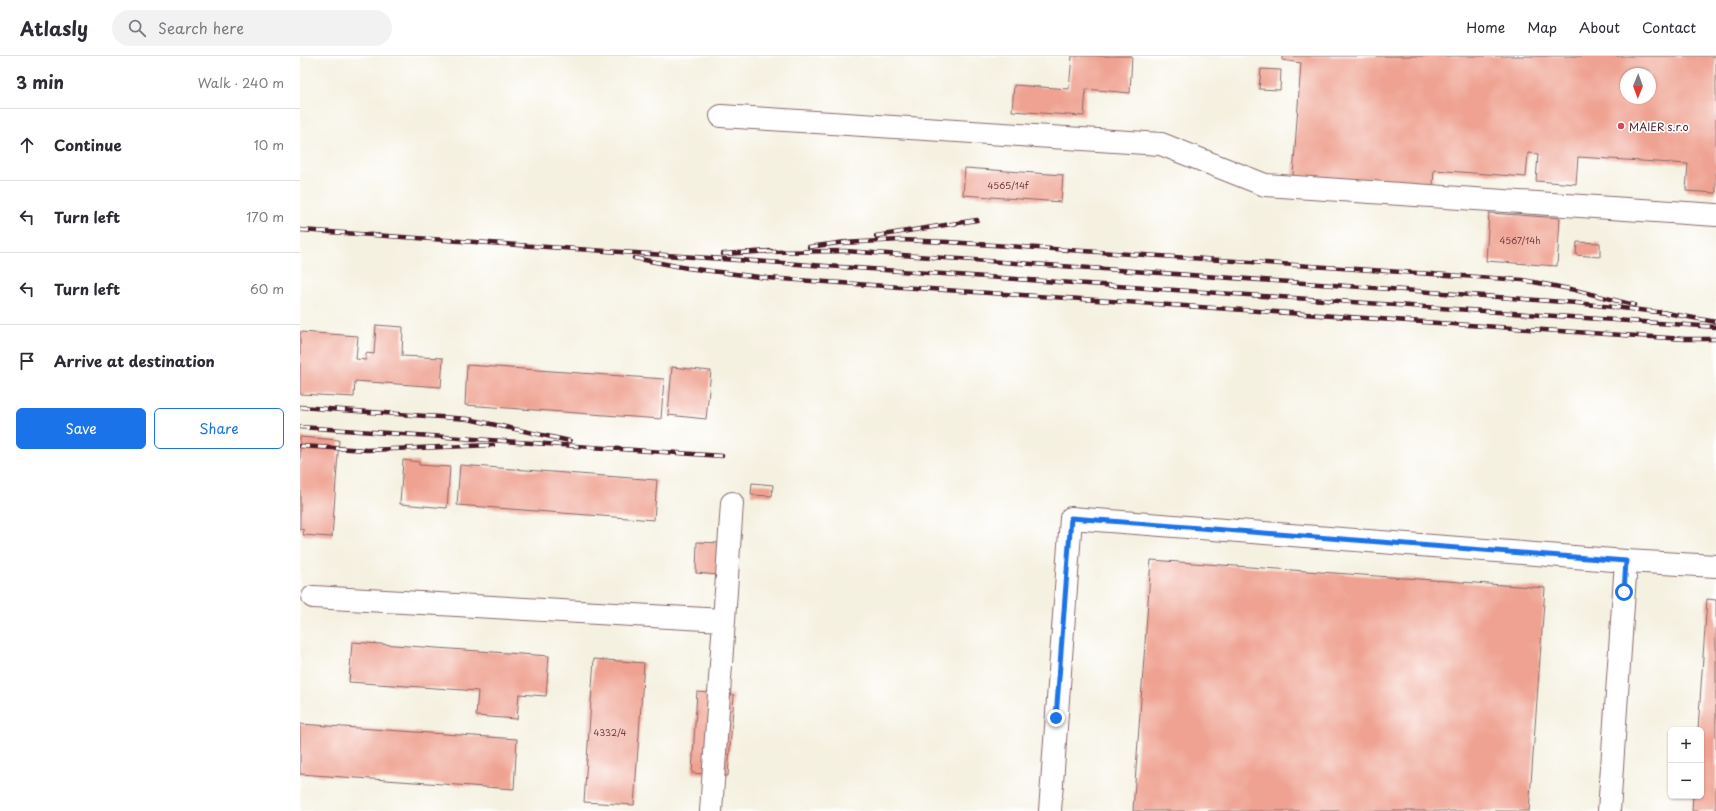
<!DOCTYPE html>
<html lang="en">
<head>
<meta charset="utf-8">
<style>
  :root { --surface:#fff; --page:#f2f2f3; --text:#2b2b33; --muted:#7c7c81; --line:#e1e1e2; --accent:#1a73e8 }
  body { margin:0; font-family:"Playpen Sans",sans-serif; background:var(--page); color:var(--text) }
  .controls { position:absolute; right:12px; bottom:12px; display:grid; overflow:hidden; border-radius:6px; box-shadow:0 1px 3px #0004 }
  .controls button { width:36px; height:36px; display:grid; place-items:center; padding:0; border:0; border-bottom:1px solid var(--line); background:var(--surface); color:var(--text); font:20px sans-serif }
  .compass { position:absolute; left:1320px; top:12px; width:36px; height:36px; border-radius:50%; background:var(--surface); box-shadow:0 1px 3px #0004; rotate:181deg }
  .stop { position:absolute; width:12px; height:12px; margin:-9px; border:3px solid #1a73e8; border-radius:50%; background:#fff }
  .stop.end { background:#1a73e8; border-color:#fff; box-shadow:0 1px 4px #0008 }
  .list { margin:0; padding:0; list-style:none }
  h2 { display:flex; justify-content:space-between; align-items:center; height:52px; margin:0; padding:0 16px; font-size:17px }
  h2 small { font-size:13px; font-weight:400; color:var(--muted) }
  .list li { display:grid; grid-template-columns:26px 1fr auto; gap:12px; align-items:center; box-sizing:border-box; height:72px; padding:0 16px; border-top:1px solid var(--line) }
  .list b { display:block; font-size:15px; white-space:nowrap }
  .list em { font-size:13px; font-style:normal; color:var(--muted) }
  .actions { display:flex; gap:8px; padding:12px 16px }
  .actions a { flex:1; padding:9px 0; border:1px solid var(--accent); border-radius:6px; text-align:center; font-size:14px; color:var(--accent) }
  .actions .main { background:var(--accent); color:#fff }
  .icon { flex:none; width:22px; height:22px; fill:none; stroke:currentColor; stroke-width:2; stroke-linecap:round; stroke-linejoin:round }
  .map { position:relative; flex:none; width:1416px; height:755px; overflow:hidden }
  header { display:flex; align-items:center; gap:24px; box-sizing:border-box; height:56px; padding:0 20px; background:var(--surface); border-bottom:1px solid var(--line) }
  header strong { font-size:19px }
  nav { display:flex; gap:22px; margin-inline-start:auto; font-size:14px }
  .search { width:280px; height:36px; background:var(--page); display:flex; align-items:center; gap:10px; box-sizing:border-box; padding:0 14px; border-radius:22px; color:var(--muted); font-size:15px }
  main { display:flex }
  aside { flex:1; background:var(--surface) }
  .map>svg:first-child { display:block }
</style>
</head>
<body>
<header>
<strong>Atlasly</strong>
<div class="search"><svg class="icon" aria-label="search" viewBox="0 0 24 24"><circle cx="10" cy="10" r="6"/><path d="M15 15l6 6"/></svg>Search here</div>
<nav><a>Home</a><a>Map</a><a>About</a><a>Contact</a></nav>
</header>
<main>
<aside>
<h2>3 min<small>Walk · 240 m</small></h2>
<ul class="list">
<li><svg class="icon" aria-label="ahead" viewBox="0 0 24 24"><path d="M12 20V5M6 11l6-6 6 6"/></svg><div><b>Continue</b></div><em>10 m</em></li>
<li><svg class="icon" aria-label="left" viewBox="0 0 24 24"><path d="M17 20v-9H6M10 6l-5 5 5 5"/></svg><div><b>Turn left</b></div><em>170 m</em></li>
<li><svg class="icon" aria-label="left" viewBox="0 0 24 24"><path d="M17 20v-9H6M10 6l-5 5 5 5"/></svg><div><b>Turn left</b></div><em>60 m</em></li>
<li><svg class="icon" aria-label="arrive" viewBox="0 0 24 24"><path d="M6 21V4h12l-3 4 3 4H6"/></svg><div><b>Arrive at destination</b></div></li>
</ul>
<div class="actions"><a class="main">Save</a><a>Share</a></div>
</aside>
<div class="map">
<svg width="1416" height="755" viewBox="0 0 1416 755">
  <rect width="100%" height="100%" fill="#fff"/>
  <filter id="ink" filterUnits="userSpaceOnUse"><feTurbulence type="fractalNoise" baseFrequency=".025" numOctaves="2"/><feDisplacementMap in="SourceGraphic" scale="8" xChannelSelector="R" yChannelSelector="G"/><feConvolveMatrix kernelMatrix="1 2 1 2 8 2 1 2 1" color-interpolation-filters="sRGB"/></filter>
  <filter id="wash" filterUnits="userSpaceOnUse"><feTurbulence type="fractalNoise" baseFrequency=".012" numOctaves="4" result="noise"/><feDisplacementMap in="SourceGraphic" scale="16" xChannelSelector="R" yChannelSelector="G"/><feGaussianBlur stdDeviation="0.9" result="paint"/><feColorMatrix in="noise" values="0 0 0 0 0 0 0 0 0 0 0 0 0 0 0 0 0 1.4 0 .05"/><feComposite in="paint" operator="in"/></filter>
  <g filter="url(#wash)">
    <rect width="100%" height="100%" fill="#f5f1e1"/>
    <g id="blocks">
      <g fill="#efa291" fill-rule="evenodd">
        <polygon points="772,0 832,0 830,37 786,33 784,60 712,55 714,29 769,33"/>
        <path d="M982 0H1416V137L1386 135 1388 108 1278 101 1276 128 1236 125 1238 98 1228 97 1226 121 1134 114 1133 130 993 120 1001 7 982 4ZM1326 18H1350V42H1326Z"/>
        <polygon points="961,13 981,14 980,34 959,33"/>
        <polygon points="665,112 763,119 761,146 663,139"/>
        <polygon points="1189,157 1260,162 1257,210 1186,205"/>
        <polygon points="1277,186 1300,187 1300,201 1276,199"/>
        <polygon points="76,269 103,271 102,300 143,302 141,331 55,325 54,341 0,338 0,276 58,280 56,303 66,304 66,297 74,298"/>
        <polygon points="167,309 364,323 361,363 165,349"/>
        <polygon points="372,311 411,315 406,363 368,359"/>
        <polygon points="0,381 39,384 32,481 3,479 4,474 0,473"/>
        <polygon points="103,404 119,406 119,409 150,411 147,452 100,448"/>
        <polygon points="160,409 357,424 354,464 157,449"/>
        <polygon points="452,427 473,429 472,440 451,439"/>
        <polygon points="397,486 420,487 418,519 396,517"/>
        <polygon points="851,504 1245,532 1229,755 833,755"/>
        <polygon points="1407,543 1416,544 1416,755 1392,755 1393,740 1401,740 1401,674 1398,674"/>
        <polygon points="52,586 249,600 246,640 219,638 217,663 176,660 178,635 49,626"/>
        <polygon points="294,603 344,607 334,749 284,746"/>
        <polygon points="397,636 434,639 428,720 392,717"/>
        <polygon points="0,668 217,683 214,733 0,718"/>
      </g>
    </g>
  </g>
  <g filter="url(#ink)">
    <use href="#blocks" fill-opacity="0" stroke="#86686b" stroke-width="1"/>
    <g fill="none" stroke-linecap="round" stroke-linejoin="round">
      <defs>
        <g id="minor">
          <polyline points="421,60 861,88 965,129 1416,159"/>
          <polyline points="1326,505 1416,510"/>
          <polyline points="13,541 423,564"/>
          <polyline points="411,755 432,447"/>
          <polyline points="750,755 771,462 1326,505 1309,755"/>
        </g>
      </defs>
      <use href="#minor" stroke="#86686b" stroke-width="24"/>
      <use href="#minor" stroke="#fff" stroke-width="22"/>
      <defs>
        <g id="rail">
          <polyline points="0,174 1416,271"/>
          <polyline points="576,180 677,164"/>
          <polyline points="542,187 601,184 648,186 1223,224 1275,234 1334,249"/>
          <polyline points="509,191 546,186"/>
          <polyline points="467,196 545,195 1090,233 1277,247 1366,257"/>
          <polyline points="423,198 471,195"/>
          <polyline points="334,202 387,212 467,222 1228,273 1385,283 1416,283"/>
          <polyline points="1361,256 1416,266"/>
          <polyline points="0,351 168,363 270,385"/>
          <polyline points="0,371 422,400"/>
          <polyline points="0,390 67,394 193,389"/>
        </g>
      </defs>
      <use href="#rail" stroke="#4a1f2b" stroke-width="4.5"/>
      <use href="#rail" stroke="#fff" stroke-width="3" stroke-dasharray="9" stroke-linecap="butt"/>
    </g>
  </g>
  <g fill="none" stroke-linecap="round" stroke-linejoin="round" filter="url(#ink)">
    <polyline stroke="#1a73e8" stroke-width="5" points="756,662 771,462 1326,505 1324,536"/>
  </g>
  <circle fill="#d1495b" stroke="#fff" stroke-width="1.5" cx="1321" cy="70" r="4"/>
  <g text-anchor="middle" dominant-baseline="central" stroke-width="3.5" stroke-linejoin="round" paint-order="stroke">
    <g font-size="9" fill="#734044">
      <text x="708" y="129">4565/14f</text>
      <text x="1220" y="184">4567/14h</text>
      <text x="310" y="676">4332/4</text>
    </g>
    <g font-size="11" fill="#4a1f2b" stroke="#fff" text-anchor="start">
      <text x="1329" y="70">MAIER s.r.o</text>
    </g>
  </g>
</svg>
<div class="controls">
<button>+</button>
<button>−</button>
</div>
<svg class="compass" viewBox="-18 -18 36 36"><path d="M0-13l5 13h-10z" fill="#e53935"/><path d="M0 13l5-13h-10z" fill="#7c7c81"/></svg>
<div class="stop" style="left:1324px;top:536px"></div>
<div class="stop end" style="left:756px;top:662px"></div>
</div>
</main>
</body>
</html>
